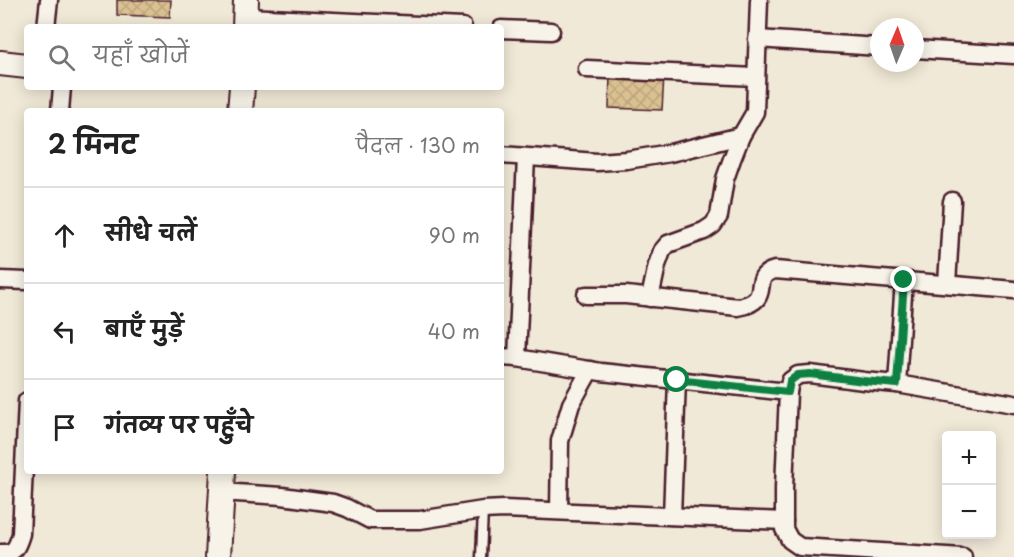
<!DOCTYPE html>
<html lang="hi">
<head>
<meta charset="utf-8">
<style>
  :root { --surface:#fff; --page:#f6f6f6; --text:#222; --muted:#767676; --line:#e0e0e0 }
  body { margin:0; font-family:"Playpen Sans","Playpen Sans Deva",sans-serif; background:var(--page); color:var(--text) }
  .controls { position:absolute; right:18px; bottom:18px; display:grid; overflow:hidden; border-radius:6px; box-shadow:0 3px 15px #0003 }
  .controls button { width:54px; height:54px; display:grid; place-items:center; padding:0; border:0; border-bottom:2px solid var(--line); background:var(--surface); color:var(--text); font:30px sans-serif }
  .compass { position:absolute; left:870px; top:18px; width:54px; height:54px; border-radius:50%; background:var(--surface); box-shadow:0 3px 15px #0003; rotate:2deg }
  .stop { position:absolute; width:18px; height:18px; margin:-14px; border:4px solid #0b8043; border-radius:50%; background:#fff }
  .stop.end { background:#0b8043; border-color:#fff; box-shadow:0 2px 6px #0008 }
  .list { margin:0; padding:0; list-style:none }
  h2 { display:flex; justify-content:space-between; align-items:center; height:78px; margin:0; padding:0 24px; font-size:26px }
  h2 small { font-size:20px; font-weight:400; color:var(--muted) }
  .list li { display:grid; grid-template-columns:39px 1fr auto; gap:18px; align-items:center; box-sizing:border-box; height:96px; padding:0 24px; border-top:2px solid var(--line) }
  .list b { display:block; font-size:22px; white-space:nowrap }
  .list em { font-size:20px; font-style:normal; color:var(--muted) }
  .icon { flex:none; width:33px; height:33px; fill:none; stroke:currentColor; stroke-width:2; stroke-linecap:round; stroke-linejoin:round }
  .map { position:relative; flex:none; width:1014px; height:557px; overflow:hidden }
  .search { position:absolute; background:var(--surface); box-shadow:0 3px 15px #0003; left:24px; top:24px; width:480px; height:66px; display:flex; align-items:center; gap:15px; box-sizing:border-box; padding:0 21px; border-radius:6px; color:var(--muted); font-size:22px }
  .panel { position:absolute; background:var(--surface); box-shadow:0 3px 15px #0003; left:24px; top:108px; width:480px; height:366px; border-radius:6px }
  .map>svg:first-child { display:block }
</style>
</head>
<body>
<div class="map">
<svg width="1014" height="557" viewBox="0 0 1014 557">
  <defs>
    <pattern id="building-cross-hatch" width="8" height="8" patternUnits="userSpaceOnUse" patternTransform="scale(1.5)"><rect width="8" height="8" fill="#dac191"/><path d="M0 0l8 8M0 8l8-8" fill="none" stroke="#bda57d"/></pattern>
  </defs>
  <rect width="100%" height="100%" fill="#f1e9d7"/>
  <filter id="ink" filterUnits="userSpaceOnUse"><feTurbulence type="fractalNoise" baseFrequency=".0167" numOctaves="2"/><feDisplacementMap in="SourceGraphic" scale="12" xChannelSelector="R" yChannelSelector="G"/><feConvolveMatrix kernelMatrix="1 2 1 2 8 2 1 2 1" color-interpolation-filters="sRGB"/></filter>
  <g filter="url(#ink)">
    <g fill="url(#building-cross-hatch)" stroke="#4a1f2b" stroke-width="1.5">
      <polygon points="117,0 171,0 170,17 117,15"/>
      <polygon points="610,74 664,76 662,110 609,108"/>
    </g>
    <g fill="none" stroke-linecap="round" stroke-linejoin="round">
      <defs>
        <polyline id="lane" points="481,557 483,510"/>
        <g id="street">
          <polyline points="245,17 463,27"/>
          <polyline points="46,27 49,0"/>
          <polyline points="501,29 551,31"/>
          <polyline points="757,39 879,47"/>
          <polyline points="915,49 1014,55"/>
          <polyline points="587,69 755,77"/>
          <polyline points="60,111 62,87"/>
          <polyline points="501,155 597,162 627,160 670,153 741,136"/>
          <polyline points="0,280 27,281"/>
          <polyline points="904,280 897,384 864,381 810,374 798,375 790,381 788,392 784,488 784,529 790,540 800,547 963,557"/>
          <polyline points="947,284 952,201"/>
          <path d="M586 295H626L738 307C776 300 747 277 775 270L1014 290"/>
          <polyline points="650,298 657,265 662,251 668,244 704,231 713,225 719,216 725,179 732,159 741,136 755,112 759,0"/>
          <polyline points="501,357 517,358 526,157"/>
          <polyline points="517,358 601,372 788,392"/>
          <polyline points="897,384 1014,404"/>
          <polyline points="221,492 282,496 333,503 347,508 370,520 420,520 483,510 504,509 784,521"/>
          <polyline points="559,511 560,441 571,404 590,370"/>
          <polyline points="672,516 677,380"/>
          <path d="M0 553C15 554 17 547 21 534L27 401"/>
        </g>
        <g id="secondary">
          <polyline points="245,27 246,0"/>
          <polyline points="0,63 27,66"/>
          <polyline points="240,111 242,87"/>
          <polyline points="218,557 223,471"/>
        </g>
      </defs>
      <use href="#lane" stroke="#4a1f2b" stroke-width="13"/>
      <use href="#street" stroke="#4a1f2b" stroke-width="21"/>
      <use href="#secondary" stroke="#4a1f2b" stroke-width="28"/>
      <use href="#lane" stroke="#f7f3e8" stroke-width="8"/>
      <use href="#street" stroke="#f7f3e8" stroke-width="16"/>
      <use href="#secondary" stroke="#f7f3e8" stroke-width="24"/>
    </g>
  </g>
  <g fill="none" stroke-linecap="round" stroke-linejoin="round" filter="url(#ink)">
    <polyline stroke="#0b8043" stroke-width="8" points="677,380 788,392 790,381 798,375 810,374 864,381 897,384 904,280"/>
  </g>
</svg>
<div class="controls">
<button>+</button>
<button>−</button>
</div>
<svg class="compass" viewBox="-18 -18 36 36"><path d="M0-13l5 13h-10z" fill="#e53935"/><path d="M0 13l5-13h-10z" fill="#767676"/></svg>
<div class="stop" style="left:677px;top:380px"></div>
<div class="stop end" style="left:904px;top:280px"></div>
<div class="search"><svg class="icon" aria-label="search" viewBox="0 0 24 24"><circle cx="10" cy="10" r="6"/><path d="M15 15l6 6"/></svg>यहाँ खोजें</div>
<section class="panel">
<h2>2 मिनट<small>पैदल · 130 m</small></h2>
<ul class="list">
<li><svg class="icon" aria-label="ahead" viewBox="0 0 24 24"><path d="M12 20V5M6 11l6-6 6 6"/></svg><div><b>सीधे चलें</b></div><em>90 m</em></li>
<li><svg class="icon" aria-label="left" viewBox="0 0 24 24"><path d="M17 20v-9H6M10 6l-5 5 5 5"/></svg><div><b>बाएँ मुड़ें</b></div><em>40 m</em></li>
<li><svg class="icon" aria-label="arrive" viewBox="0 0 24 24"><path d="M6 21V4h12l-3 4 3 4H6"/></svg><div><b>गंतव्य पर पहुँचे</b></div></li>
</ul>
</section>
</div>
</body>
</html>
